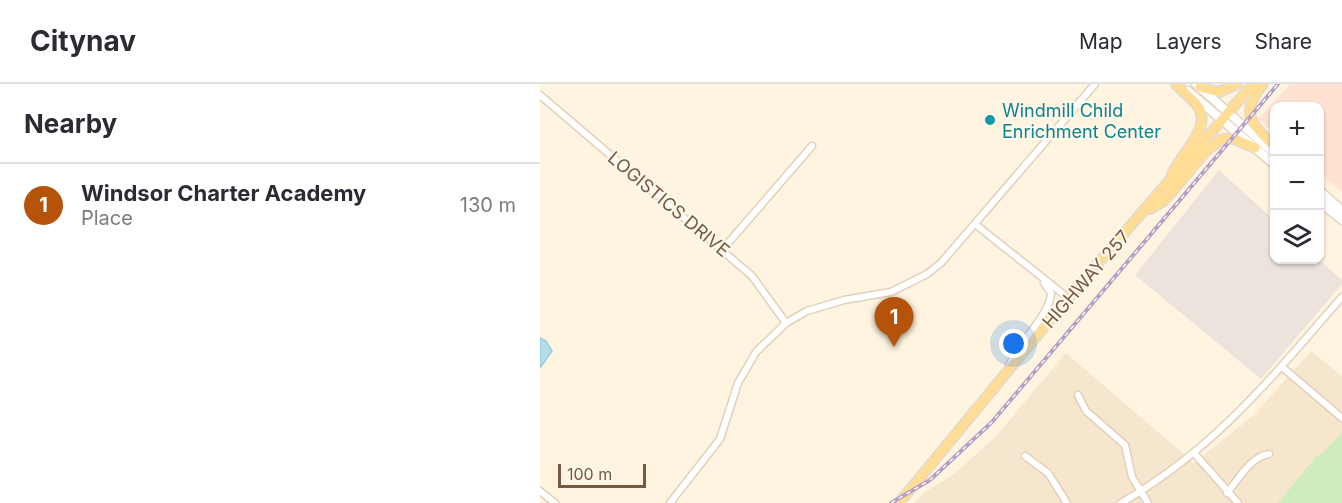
<!DOCTYPE html>
<html lang="en">
<head>
<meta charset="utf-8">
<style>
  :root { --surface:#fff; --page:#f7f7f7; --text:#2b2b33; --muted:#7c7c81; --line:#e1e1e2; --accent:#b45309 }
  body { margin:0; font-family:Inter,sans-serif; background:var(--page); color:var(--text) }
  .controls { position:absolute; right:18px; top:18px; display:grid; overflow:hidden; border-radius:12px; box-shadow:0 2px 4px #0004 }
  .controls button { width:54px; height:54px; display:grid; place-items:center; padding:0; border:0; border-bottom:2px solid var(--line); background:var(--surface); color:var(--text); font:30px sans-serif }
  .scale { position:absolute; left:18px; bottom:15px; width:88px; box-sizing:border-box; padding-left:6px; border:3px solid #765945; border-top:0; font-size:16px; line-height:21px; white-space:nowrap; color:#765945; -webkit-text-stroke:4px #fff7e7; paint-order:stroke }
  .you { position:absolute; left:474px; top:260px; width:21px; height:21px; margin:-15px; border:4px solid #fff; border-radius:50%; background:#1a73e8; box-shadow:0 0 0 9px #1a73e833 }
  .badge { display:grid; place-items:center; width:39px; height:39px; border-radius:50%; background:var(--accent); color:#fff; font-size:20px; font-weight:700 }
  .pin { position:absolute; translate:-50% -50px; filter:drop-shadow(0 2px 3px #0008) }
  .pin::after { content:''; position:absolute; top:32px; width:21px; height:18px; background:inherit; clip-path:polygon(0 0,100% 0,50% 100%) }
  .list { margin:0; padding:0; list-style:none }
  h2 { display:flex; justify-content:space-between; align-items:center; height:78px; margin:0; padding:0 24px; font-size:26px }
  h2 small { font-size:20px; font-weight:400; color:var(--muted) }
  .list li { display:grid; grid-template-columns:39px 1fr auto; gap:18px; align-items:center; box-sizing:border-box; height:84px; padding:0 24px; border-top:2px solid var(--line) }
  .list b { display:block; font-size:22px; white-space:nowrap }
  .list p { margin:0; font-size:20px; white-space:nowrap; color:var(--muted) }
  .list em { font-size:20px; font-style:normal; color:var(--muted) }
  .icon { flex:none; width:33px; height:33px; fill:none; stroke:currentColor; stroke-width:2; stroke-linecap:round; stroke-linejoin:round }
  .map { position:relative; flex:none; width:802px; height:419px; overflow:hidden }
  header { display:flex; align-items:center; gap:36px; box-sizing:border-box; height:84px; padding:0 30px; background:var(--surface); border-bottom:2px solid var(--line) }
  header strong { font-size:28px }
  nav { display:flex; gap:33px; margin-inline-start:auto; font-size:21px }
  main { display:flex }
  aside { flex:1; background:var(--surface) }
  .map>svg:first-child { display:block }
</style>
</head>
<body>
<header>
<strong>Citynav</strong>
<nav><a>Map</a><a>Layers</a><a>Share</a></nav>
</header>
<main>
<aside>
<h2>Nearby<small></small></h2>
<ul class="list">
<li><span class="badge">1</span><div><b>Windsor Charter Academy</b><p>Place</p></div><em>130 m</em></li>
</ul>
</aside>
<div class="map">
<svg width="802" height="419" viewBox="0 0 802 419">
  <rect width="100%" height="100%" fill="#fef4e0"/>
  <polygon fill="#f6e6cd" points="771,267 802,292 802,419 374,419 382,410 414,390 456,352 526,269 654,379 714,331"/>
  <polygon fill="#ffe2d2" points="750,0 802,0 802,108 780,89 780,22 734,22 734,49 718,35"/>
  <polygon fill="#ece4dc" points="679,86 734,136 734,176 779,176 802,196 802,200 721,295 595,191"/>
  <polygon fill="#ceecbd" points="802,348 802,419 738,419 775,374 786,366"/>
  <polygon fill="#b3dee8" stroke="#98cddb" stroke-width="1.5" points="0,254 6,257 12,267 0,284"/>
  <g fill="none" stroke-linecap="round" stroke-linejoin="round">
    <defs>
      <g id="street">
        <polyline points="0,11 212,192 246,239"/>
        <polyline points="435,140 528,214"/>
        <polyline points="183,165 272,62"/>
        <path d="M469 282C478 258 510 232 511 209L504 199"/>
        <polyline points="742,283 802,334"/>
        <polyline points="538,311 546,327 585,361 592,393 608,419"/>
        <polyline points="654,369 698,419"/>
        <polyline points="485,372 508,389 527,419"/>
        <polyline points="0,407 15,419"/>
        <path d="M687 409C698 396 711 372 729 370"/>
        <polyline points="130,419 180,355 198,299 216,268 246,239 267,227 304,216 351,208 387,190 401,179 555,0"/>
        <path d="M581 419C675 365 732 293 802 213"/>
      </g>
      <g id="secondary">
        <polyline points="656,0 734,69"/>
        <polyline points="648,7 734,80"/>
        <polyline points="780,107 802,127"/>
        <polyline points="780,118 802,136"/>
      </g>
      <g id="primary">
        <path d="M723 0C699 29 711 39 734 62"/>
        <polyline points="660,3 679,8 697,0"/>
        <path d="M632 90C641 69 675 42 656 20 650 13 642 7 636 0"/>
        <polyline points="610,125 625,116 666,67 680,56 692,54 715,64"/>
        <polyline points="359,419 528,214 713,0"/>
      </g>
    </defs>
    <use href="#street" stroke="#e2d0bb" stroke-width="9"/>
    <use href="#secondary" stroke="#ead3ba" stroke-width="11"/>
    <use href="#primary" stroke="#e1dad6" stroke-width="12"/>
    <use href="#street" stroke="#fff" stroke-width="6"/>
    <use href="#secondary" stroke="#fff" stroke-width="8"/>
    <use href="#primary" stroke="#ffdd95" stroke-width="9"/>
    <defs>
      <polyline id="rail" points="351,419 390,396 452,338 738,0"/>
    </defs>
    <use href="#rail" stroke="#b69ec7" stroke-width="4"/>
    <use href="#rail" stroke="#fff7e7" stroke-width="1.5" stroke-dasharray="4.5" stroke-linecap="butt"/>
  </g>
  <circle fill="#0f9aa8" stroke="#fff7e7" stroke-width="2" cx="450" cy="36" r="6"/>
  <g text-anchor="middle" dominant-baseline="central" stroke-width="4.5" stroke-linejoin="round" paint-order="stroke">
    <g font-size="18" fill="#0d838f" stroke="#fff7e7" text-anchor="start">
      <text x="462" y="26">Windmill Child<tspan x="462" dy="21">Enrichment Center</tspan></text>
    </g>
    <g font-size="18" fill="#765945" stroke="#fff7e7">
      <text transform="translate(129 120) rotate(40)">LOGISTICS DRIVE</text>
      <text transform="translate(546 195) rotate(-49)">HIGHWAY 257</text>
    </g>
  </g>
</svg>
<div class="controls">
<button>+</button>
<button>−</button>
<button><svg class="icon" aria-label="layers" viewBox="0 0 24 24"><path d="M12 4l9 5-9 5-9-5zM3 14l9 5 9-5"/></svg></button>
</div>
<div class="scale">100 m</div>
<div class="you"></div>
<div class="pin badge" style="left:354px;top:263px">1</div>
</div>
</main>
</body>
</html>
